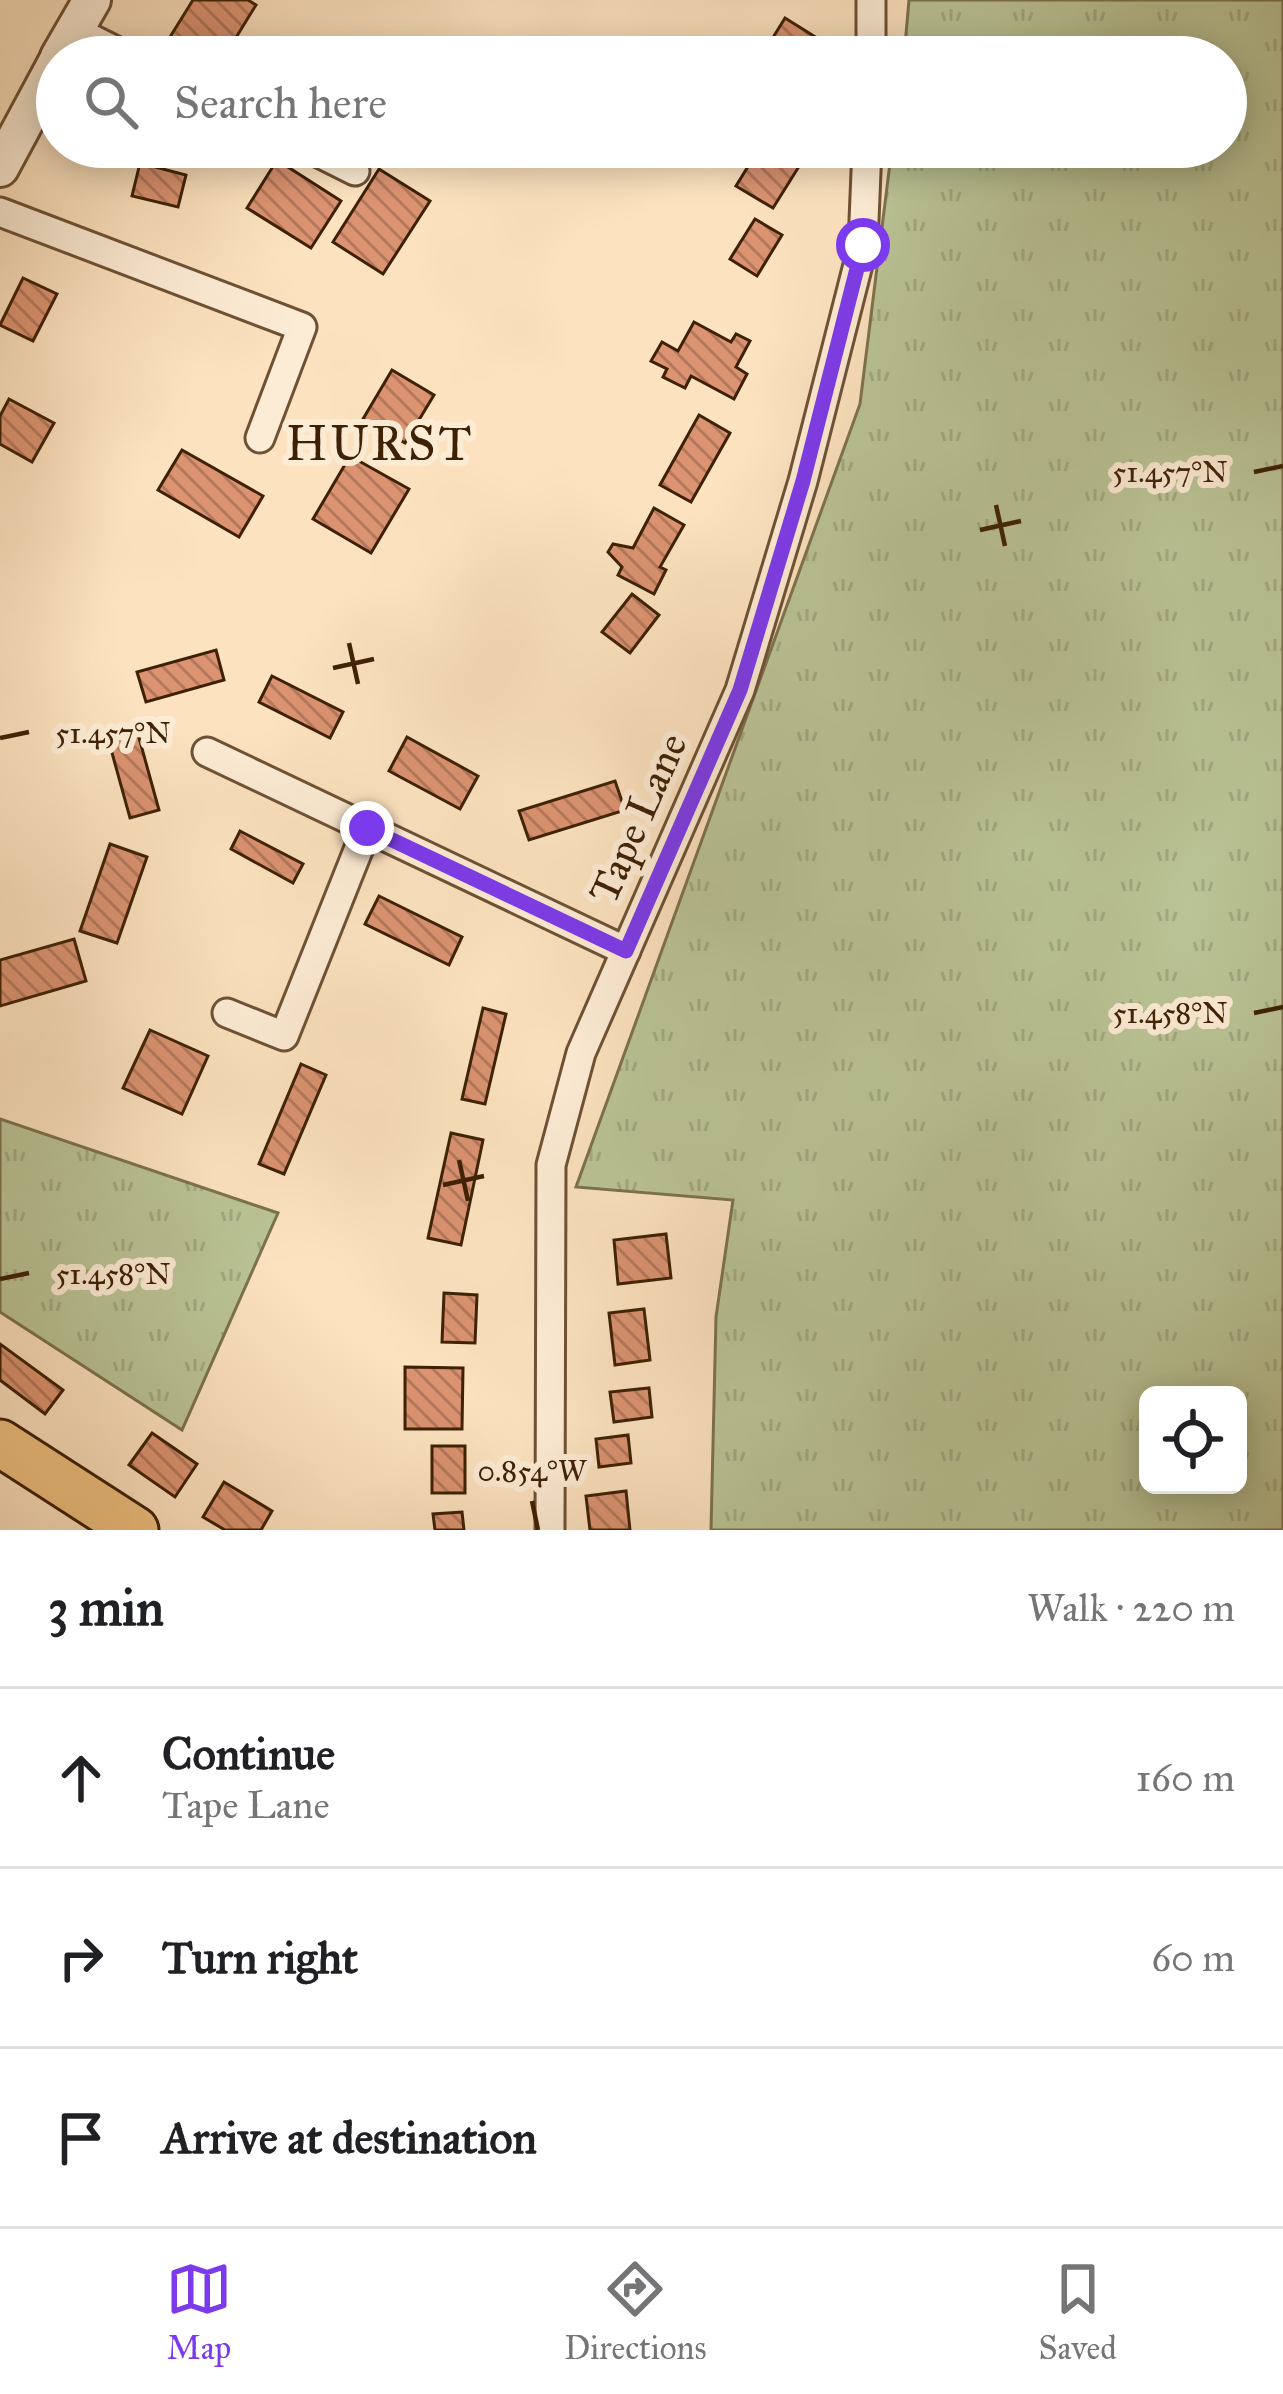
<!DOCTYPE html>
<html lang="en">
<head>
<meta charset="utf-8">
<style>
  :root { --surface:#fff; --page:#f2f2f2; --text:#202124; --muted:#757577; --line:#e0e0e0; --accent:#7c3aed }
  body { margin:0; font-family:"IM FELL Great Primer",serif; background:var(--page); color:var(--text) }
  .controls { position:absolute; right:36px; bottom:36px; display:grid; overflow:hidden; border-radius:18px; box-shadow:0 6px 30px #0003 }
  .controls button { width:108px; height:108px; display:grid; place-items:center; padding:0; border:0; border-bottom:3px solid var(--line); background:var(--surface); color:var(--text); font:60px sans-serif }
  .stop { position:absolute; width:36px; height:36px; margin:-27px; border:9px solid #7c3aed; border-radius:50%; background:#fff }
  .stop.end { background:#7c3aed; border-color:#fff; box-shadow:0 3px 12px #0008 }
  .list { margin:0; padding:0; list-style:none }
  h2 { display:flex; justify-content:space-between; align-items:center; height:156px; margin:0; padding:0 48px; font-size:51px }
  h2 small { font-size:39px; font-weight:400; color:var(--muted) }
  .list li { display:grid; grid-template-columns:78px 1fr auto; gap:36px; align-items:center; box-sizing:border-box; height:180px; padding:0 48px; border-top:3px solid var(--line) }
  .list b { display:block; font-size:45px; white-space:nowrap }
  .list p { margin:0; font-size:39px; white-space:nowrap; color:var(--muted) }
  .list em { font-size:39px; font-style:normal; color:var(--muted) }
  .icon { flex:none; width:66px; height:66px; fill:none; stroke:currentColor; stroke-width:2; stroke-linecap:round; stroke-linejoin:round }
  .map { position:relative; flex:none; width:1283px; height:1530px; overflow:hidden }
  .search { position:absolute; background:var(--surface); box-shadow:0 6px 30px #0003; left:36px; right:36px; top:36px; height:132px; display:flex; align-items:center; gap:30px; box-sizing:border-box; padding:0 42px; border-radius:66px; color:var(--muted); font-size:45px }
  .sheet { height:696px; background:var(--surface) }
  nav { display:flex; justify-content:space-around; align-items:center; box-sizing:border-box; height:168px; border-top:3px solid var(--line); background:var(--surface); font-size:33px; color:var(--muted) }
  nav a { display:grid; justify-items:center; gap:6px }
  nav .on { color:var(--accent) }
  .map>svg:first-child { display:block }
</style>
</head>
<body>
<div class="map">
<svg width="1283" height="1530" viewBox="0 0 1283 1530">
  <defs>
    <pattern id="grass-tufts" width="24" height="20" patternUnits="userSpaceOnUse" patternTransform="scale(3)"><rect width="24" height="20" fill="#bac496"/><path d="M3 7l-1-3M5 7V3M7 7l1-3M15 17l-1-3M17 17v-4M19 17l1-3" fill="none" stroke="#a1a880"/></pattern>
    <pattern id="building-back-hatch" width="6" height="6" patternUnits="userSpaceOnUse" patternTransform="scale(3)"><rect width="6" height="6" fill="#db9371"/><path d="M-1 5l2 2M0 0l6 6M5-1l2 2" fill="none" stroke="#b3785b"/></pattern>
  </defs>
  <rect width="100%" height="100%" fill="#fce2bf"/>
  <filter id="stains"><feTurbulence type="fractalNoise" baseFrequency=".00167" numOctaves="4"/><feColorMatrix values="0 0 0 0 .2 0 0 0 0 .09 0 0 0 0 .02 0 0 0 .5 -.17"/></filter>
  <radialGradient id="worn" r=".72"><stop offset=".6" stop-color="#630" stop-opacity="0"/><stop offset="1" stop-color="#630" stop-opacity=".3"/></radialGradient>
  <g fill="url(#grass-tufts)" stroke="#7c724e" stroke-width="3" fill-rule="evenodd">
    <path d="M909 0H1283V1530H711L716 1317 733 1200 576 1187 860 404 892 147H1226V57H904ZM1148 1395H1238V1485H1148Z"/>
    <polygon points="0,1119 278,1213 182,1430 0,1312"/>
  </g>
  <g fill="url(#building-back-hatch)" stroke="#3e2105" stroke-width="3">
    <polygon points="193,0 248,0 256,5 224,57 203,57 170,37"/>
    <polygon points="785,18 817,38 806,57 761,57"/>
    <polygon points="760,147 801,147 808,152 773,208 736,186"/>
    <polygon points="277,160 341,201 311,248 247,208"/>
    <polygon points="140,163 186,175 178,207 132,196"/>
    <polygon points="379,169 430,201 383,274 333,242"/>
    <polygon points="755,219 782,235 757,276 730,259"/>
    <polygon points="23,278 57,294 33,341 0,325"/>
    <polygon points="694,322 731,342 736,334 750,341 736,367 747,374 734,399 691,376 685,388 663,377 667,369 651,361 662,342 678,351"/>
    <polygon points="392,370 434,395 405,443 363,419"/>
    <polygon points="9,399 54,423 32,462 0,444 0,416"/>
    <polygon points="699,415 730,433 691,502 660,485"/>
    <polygon points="182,450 263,496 239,537 158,490"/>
    <polygon points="350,456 409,489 371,553 313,519"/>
    <polygon points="654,508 684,525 660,567 666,570 654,594 618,575 622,567 608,552 613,544 633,548"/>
    <polygon points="632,594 659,615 630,653 602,632"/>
    <polygon points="216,650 224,680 146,702 137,672"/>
    <polygon points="272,676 343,712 330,738 259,702"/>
    <polygon points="138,734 159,810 130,818 109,742"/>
    <polygon points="407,737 478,776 460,809 389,771"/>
    <polygon points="615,781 625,810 529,840 519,811"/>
    <polygon points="240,831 303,864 293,883 231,849"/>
    <polygon points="110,844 147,857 117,943 80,931"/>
    <polygon points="379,896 462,937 449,965 365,924"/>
    <polygon points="74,939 86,981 0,1006 0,960"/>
    <polygon points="483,1008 506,1014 485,1104 462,1099"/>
    <polygon points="150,1030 208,1056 182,1114 123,1088"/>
    <polygon points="301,1064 326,1075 284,1174 259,1164"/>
    <polygon points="451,1133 483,1140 461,1245 428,1238"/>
    <polygon points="666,1234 671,1278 618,1284 614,1240"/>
    <polygon points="444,1293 477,1295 475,1343 442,1342"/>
    <polygon points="644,1309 650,1360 615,1365 609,1313"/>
    <polygon points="0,1344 63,1390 45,1414 0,1380"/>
    <polygon points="405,1367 463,1368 462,1429 405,1429"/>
    <polygon points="649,1388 652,1417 614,1422 610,1392"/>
    <polygon points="152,1433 197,1464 175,1497 129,1465"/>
    <polygon points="628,1435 631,1463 599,1467 596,1439"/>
    <rect x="432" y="1446" width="33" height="47"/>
    <polygon points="224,1482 272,1511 261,1530 225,1530 203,1517"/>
    <polygon points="626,1491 630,1530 590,1530 586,1496"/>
    <polygon points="462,1512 464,1530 435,1530 433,1514"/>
  </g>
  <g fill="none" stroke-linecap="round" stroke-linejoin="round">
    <defs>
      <g id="minor">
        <polyline points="74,30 128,57"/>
        <polyline points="871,57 871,0"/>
        <polyline points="307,147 355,171"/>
        <polyline points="0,212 302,327 260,438"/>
        <polyline points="207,752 626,951"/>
        <polyline points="227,1013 284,1036 367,828"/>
        <polyline points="550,1530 551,1165 581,1053 740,690 803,481 863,245 867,147"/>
      </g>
      <g id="tertiary">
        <polyline points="59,57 92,0"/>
        <polyline points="0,168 57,62"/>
      </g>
      <polyline id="primary" points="0,1443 135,1530"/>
    </defs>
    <use href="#minor" stroke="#6e5134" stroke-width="33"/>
    <use href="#tertiary" stroke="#6e5134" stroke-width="42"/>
    <use href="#primary" stroke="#3e2105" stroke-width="51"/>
    <use href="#minor" stroke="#fdecd5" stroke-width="27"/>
    <use href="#tertiary" stroke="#fdecd5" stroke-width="36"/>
    <use href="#primary" stroke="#eec180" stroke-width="45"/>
  </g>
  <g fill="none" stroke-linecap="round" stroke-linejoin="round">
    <polyline stroke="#7c3aed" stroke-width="15" points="367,828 626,951 740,690 803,481 863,245"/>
  </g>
  <path fill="none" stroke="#3e2105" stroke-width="4.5" d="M1254 472 1283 466M996 505 1005 546M980 530 1021 521M349 643 358 684M333 668 374 659M0 738 29 732M1254 1013 1283 1007M459 1160 468 1201M443 1185 484 1176M0 1279 29 1273M532 1501 538 1530"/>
  <g text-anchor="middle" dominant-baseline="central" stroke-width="12" stroke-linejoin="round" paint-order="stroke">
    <g font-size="42" fill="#3e2105" stroke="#fdecd5">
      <text transform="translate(638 818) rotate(-66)">Tape Lane</text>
    </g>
    <g font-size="48" letter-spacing="3" fill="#3e2105" stroke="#fdecd5">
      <text x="380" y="443">HURST</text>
    </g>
  </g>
  <g font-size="30" text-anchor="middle" fill="#3e2105" stroke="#fdecd5" stroke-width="12" stroke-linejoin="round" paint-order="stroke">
    <text x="1170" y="482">51.457°N</text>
    <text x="113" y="743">51.457°N</text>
    <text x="1170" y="1023">51.458°N</text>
    <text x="113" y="1284">51.458°N</text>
    <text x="532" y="1481">0.854°W</text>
  </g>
  <rect width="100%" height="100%" filter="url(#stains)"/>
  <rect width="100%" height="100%" fill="url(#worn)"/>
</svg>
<div class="controls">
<button><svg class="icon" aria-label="locate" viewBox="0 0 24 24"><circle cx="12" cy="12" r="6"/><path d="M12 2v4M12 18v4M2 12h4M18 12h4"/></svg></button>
</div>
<div class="stop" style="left:863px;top:245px"></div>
<div class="stop end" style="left:367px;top:828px"></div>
<div class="search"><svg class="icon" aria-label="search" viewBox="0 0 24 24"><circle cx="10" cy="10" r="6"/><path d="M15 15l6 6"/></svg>Search here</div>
</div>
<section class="sheet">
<h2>3 min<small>Walk · 220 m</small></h2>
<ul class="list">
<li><svg class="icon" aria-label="ahead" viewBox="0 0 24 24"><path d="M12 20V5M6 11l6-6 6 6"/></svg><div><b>Continue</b><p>Tape Lane</p></div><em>160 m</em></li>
<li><svg class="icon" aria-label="right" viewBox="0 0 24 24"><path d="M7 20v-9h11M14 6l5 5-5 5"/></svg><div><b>Turn right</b></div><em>60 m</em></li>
<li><svg class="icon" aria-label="arrive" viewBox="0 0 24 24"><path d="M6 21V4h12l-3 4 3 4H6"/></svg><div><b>Arrive at destination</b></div></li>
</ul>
</section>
<nav>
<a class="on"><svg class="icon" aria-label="map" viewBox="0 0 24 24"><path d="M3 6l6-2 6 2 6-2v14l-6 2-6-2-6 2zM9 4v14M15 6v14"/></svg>Map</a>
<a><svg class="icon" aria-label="directions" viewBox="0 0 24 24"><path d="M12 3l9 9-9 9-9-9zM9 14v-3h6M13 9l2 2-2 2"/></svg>Directions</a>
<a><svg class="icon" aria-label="saved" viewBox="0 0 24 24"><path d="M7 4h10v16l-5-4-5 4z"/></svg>Saved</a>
</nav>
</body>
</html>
